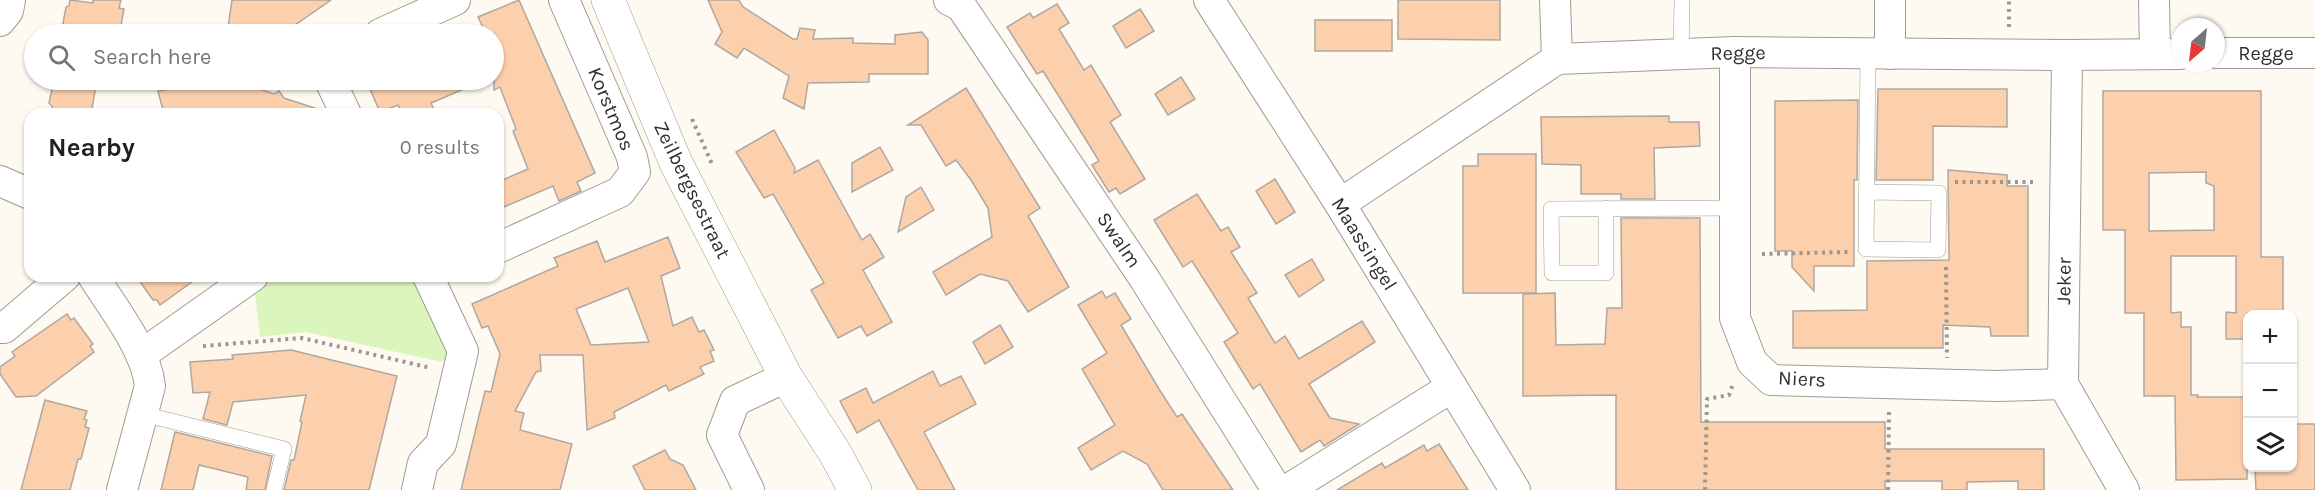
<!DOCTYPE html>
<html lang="en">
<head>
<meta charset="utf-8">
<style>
  :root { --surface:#fff; --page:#f6f6f6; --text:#202124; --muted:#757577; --line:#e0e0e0 }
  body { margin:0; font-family:Karla,sans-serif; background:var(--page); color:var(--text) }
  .controls { position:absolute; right:18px; bottom:18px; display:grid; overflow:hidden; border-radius:12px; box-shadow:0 2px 4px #0004 }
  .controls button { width:54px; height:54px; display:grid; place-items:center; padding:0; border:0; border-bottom:2px solid var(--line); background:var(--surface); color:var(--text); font:30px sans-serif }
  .compass { position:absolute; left:2171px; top:18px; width:54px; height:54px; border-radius:50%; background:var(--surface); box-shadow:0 2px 4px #0004; rotate:208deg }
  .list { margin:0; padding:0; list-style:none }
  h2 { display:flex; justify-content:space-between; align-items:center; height:78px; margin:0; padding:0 24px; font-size:26px }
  h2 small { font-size:20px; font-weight:400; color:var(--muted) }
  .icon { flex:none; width:33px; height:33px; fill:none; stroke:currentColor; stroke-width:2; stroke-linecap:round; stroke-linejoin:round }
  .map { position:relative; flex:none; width:2315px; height:490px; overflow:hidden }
  .search { position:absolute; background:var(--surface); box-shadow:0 2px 4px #0004; left:24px; top:24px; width:480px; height:66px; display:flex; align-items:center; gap:15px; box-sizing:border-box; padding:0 21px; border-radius:33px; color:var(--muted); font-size:22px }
  .panel { position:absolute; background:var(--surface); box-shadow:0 2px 4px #0004; left:24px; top:108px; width:480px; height:174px; border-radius:18px }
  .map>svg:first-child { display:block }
</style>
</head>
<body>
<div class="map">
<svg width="2315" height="490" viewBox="0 0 2315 490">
  <rect width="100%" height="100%" fill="#fefaf1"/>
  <polygon fill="#dbf6bc" points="278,276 416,276 451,353 442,362 306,332 260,337 255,293"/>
  <g fill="#fccfad" stroke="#b0a7a1" stroke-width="1.5" fill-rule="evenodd">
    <polygon points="70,0 93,3 93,0 121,0 119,8 124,9 120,31 115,30 115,34 61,34 66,7 69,6"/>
    <polygon points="232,0 331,0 282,34 227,34"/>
    <polygon points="519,0 595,173 577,182 581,191 559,201 553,186 504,207 498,193 498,182 528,169 513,131 516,129 500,87 494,90 494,34 486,34 478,17"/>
    <polygon points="708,0 739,0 743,7 793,39 797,39 800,28 815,30 813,39 853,38 853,43 895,44 895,35 922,32 928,40 928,74 869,74 869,82 808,83 804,109 783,98 789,76 744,48 737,58 715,44 722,32"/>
    <polygon points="1398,0 1500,0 1500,40 1398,39"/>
    <polygon points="1057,4 1069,23 1059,29 1084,70 1091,65 1121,115 1110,122 1145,179 1120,194 1116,188 1109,192 1092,165 1099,161 1070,114 1043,71 1037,74 1007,27 1030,13 1033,18"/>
    <polygon points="1140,9 1154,31 1126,48 1113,26"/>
    <rect x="1315" y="20" width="77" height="31"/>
    <polygon points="1181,77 1195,99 1168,115 1155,94"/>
    <polygon points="54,80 97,80 91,114 51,112 52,106 49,103"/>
    <polygon points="214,80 249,80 251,86 274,94 279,91 284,98 321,110 321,114 164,114 158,91 214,82"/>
    <polygon points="366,80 485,80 431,103 436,114 402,114 398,105 380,112"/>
    <polygon points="966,88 1040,208 1028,216 1069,287 1028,312 1008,281 980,274 946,295 933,272 992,237 988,208 971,180 956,160 946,166 921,125 908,125"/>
    <polygon points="1878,89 2007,89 2007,127 1933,126 1933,180 1876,180"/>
    <path d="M2103 91H2261V257H2283V313H2247V339H2226V312L2236 313V256H2171V313L2181 312V327H2191V395H2198L2197 397H2247V479L2176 480 2175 396H2144V313H2125V230H2103ZM2206 172V183L2214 186V230L2149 231V173Z"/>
    <polygon points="1858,100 1857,180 1854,180 1854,266 1814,266 1814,291 1792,267 1792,251 1775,251 1775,101"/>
    <polygon points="1669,116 1669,122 1699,122 1700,146 1654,148 1655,199 1621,199 1621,194 1581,194 1581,165 1542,164 1541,117"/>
    <polygon points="774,130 795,168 794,173 818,160 862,240 870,234 884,257 863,270 892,322 867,336 861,326 838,338 811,290 824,283 773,194 764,198 736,152"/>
    <polygon points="880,147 893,170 852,192 852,163"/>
    <polygon points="1478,154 1536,154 1536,293 1463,293 1463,166 1478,166"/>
    <polygon points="1948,170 2007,175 2007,186 2028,186 2028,336 1991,336 1990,327 1943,325 1943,348 1793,348 1793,311 1867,310 1867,261 1949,260"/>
    <polygon points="1275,179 1295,212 1276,224 1256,191"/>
    <polygon points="921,187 934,210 898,232 906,197"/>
    <polygon points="1197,194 1221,231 1228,227 1240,247 1231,252 1257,293 1248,298 1275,343 1285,336 1299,359 1362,321 1375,342 1309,384 1330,418 1359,424 1324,446 1320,440 1301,452 1260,384 1253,389 1224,342 1238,333 1192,261 1183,267 1154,220"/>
    <polygon points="1621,218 1700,218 1701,422 1885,422 1885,449 2044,449 2044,490 2018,490 2018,481 1967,482 1967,490 1942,490 1942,481 1885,481 1885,490 1616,490 1616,395 1523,396 1523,294 1555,293 1556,345 1605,344 1607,308 1622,308"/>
    <path d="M668 237 680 268 661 276 673 326 692 317 699 332 704 330 714 350 710 351 714 361 700 367 704 374 669 391 666 385 614 412 615 418 587 430 583 355H540L541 371 536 372 515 411 524 413 520 430 572 444 560 490H461L485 391 491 392 500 354 488 326 482 328 472 304 558 266 554 258 597 241 605 262ZM628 288 649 342 591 345 576 309Z"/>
    <polygon points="1312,259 1324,280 1299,297 1285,275"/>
    <polygon points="136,276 200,276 160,305 157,300 153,300"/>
    <polygon points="1102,291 1106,298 1115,293 1131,319 1121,325 1159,389 1177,417 1182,414 1233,490 1163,490 1147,464 1123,451 1091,470 1078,448 1115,425 1082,369 1107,353 1078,305"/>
    <polygon points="67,314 71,320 74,318 93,344 90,346 94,352 36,396 16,397 0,374 0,367 15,356 12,352"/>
    <polygon points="1000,325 1013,347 985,364 973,342"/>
    <polygon points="291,350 397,376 369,490 284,490 291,460 294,460 302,422 300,421 306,395 233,402 227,425 203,419 210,392 193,393 190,362 233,359 232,355"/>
    <polygon points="933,371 940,386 961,376 976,404 924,432 955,490 918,490 879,420 857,433 840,401 866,388 873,403"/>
    <polygon points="45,400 87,411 84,419 87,420 85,427 89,428 81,459 78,459 70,490 21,490"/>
    <polygon points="2292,424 2315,424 2315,490 2256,490 2255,468 2292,468"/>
    <polygon points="175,432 272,456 265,490 246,490 248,477 199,465 193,490 161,490"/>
    <polygon points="1439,444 1468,490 1337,490 1382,463 1385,468 1424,445 1427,451"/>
    <polygon points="665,450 670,459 683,465 696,490 645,490 633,466"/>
  </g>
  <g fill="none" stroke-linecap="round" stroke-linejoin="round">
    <defs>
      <g id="service">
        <polyline points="1681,54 1682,0"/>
        <polyline points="1866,192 1939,193 1938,250 1866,249 1868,54"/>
        <polyline points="1606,208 1606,273 1552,273 1551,209 1735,208"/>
        <polyline points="143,414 284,449 274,490"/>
      </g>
      <g id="minor">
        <polyline points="949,0 961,6 1144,278 1277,490"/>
        <polyline points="1209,0 1340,204 1515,490"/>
        <polyline points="1555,0 1557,59"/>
        <polyline points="1890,0 1890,54"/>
        <polyline points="2154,0 2155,54"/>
        <polyline points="0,21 8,11 10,0"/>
        <polyline points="380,34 455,0"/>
        <polyline points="1735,52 1735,318 1752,362 1771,380 1997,386 2063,384"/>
        <polyline points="2216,53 2315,53"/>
        <polyline points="2067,55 2063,384 2124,490"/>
        <polyline points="332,80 332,85 346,114"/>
        <polyline points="0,181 30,194"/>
        <polyline points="1340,204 1557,59 1735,52 2067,55 2180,54"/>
        <polyline points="498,248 620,192 635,172 632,157 564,0"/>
        <path d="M93 276C113 308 146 349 150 386L122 490"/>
        <polyline points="0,328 4,328 65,276"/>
        <polyline points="141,355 253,276"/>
        <polyline points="417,490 423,463 441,444 463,351 428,276"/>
        <polyline points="749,490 722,435 735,401 786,377"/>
        <polyline points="1287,490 1452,387"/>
      </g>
      <polyline id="tertiary" points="608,0 676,163 786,377 835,453 855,490"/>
    </defs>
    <use href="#service" stroke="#9f9c93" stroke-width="16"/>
    <use href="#minor" stroke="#9f9c93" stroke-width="32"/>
    <use href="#tertiary" stroke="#9f9c93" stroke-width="34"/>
    <g stroke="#9a9891" stroke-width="4" stroke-dasharray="3 4.5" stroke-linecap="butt">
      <polyline points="2009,27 2009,0"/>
      <polyline points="692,119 712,164"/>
      <polyline points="1955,182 2037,182"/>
      <polyline points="1762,254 1848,252"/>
      <polyline points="1946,267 1947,358"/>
      <polyline points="203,346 302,338 431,368"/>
      <polyline points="1705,490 1707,399 1729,395 1733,384"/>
      <polyline points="1888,490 1889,410"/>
    </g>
    <use href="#service" stroke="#fff" stroke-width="15"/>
    <use href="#minor" stroke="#fff" stroke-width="30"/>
    <use href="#tertiary" stroke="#fff" stroke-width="33"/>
  </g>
  <g text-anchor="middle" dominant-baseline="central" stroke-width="5" stroke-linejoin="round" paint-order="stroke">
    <g font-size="20" fill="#302f2b" stroke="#fff">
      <text transform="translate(1738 53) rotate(-1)">Regge</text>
      <text x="2266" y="53">Regge</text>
      <text transform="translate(611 109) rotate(67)">Korstmos</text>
      <text transform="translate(692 190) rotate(64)">Zeilbergsestraat</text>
      <text transform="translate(1119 240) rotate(56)">Swalm</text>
      <text transform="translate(1364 244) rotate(58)">Maassingel</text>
      <text transform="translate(2064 281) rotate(-89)">Jeker</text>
      <text transform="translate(1802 379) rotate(3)">Niers</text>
    </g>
  </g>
</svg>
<div class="controls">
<button>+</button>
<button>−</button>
<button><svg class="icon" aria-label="layers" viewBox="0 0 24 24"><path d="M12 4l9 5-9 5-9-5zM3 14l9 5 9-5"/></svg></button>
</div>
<svg class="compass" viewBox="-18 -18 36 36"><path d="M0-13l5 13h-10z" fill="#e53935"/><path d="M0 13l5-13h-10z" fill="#757577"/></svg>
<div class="search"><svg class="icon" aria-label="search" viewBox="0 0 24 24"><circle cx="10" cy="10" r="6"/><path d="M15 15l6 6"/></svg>Search here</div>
<section class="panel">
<h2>Nearby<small>0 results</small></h2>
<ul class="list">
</ul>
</section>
</div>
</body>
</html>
